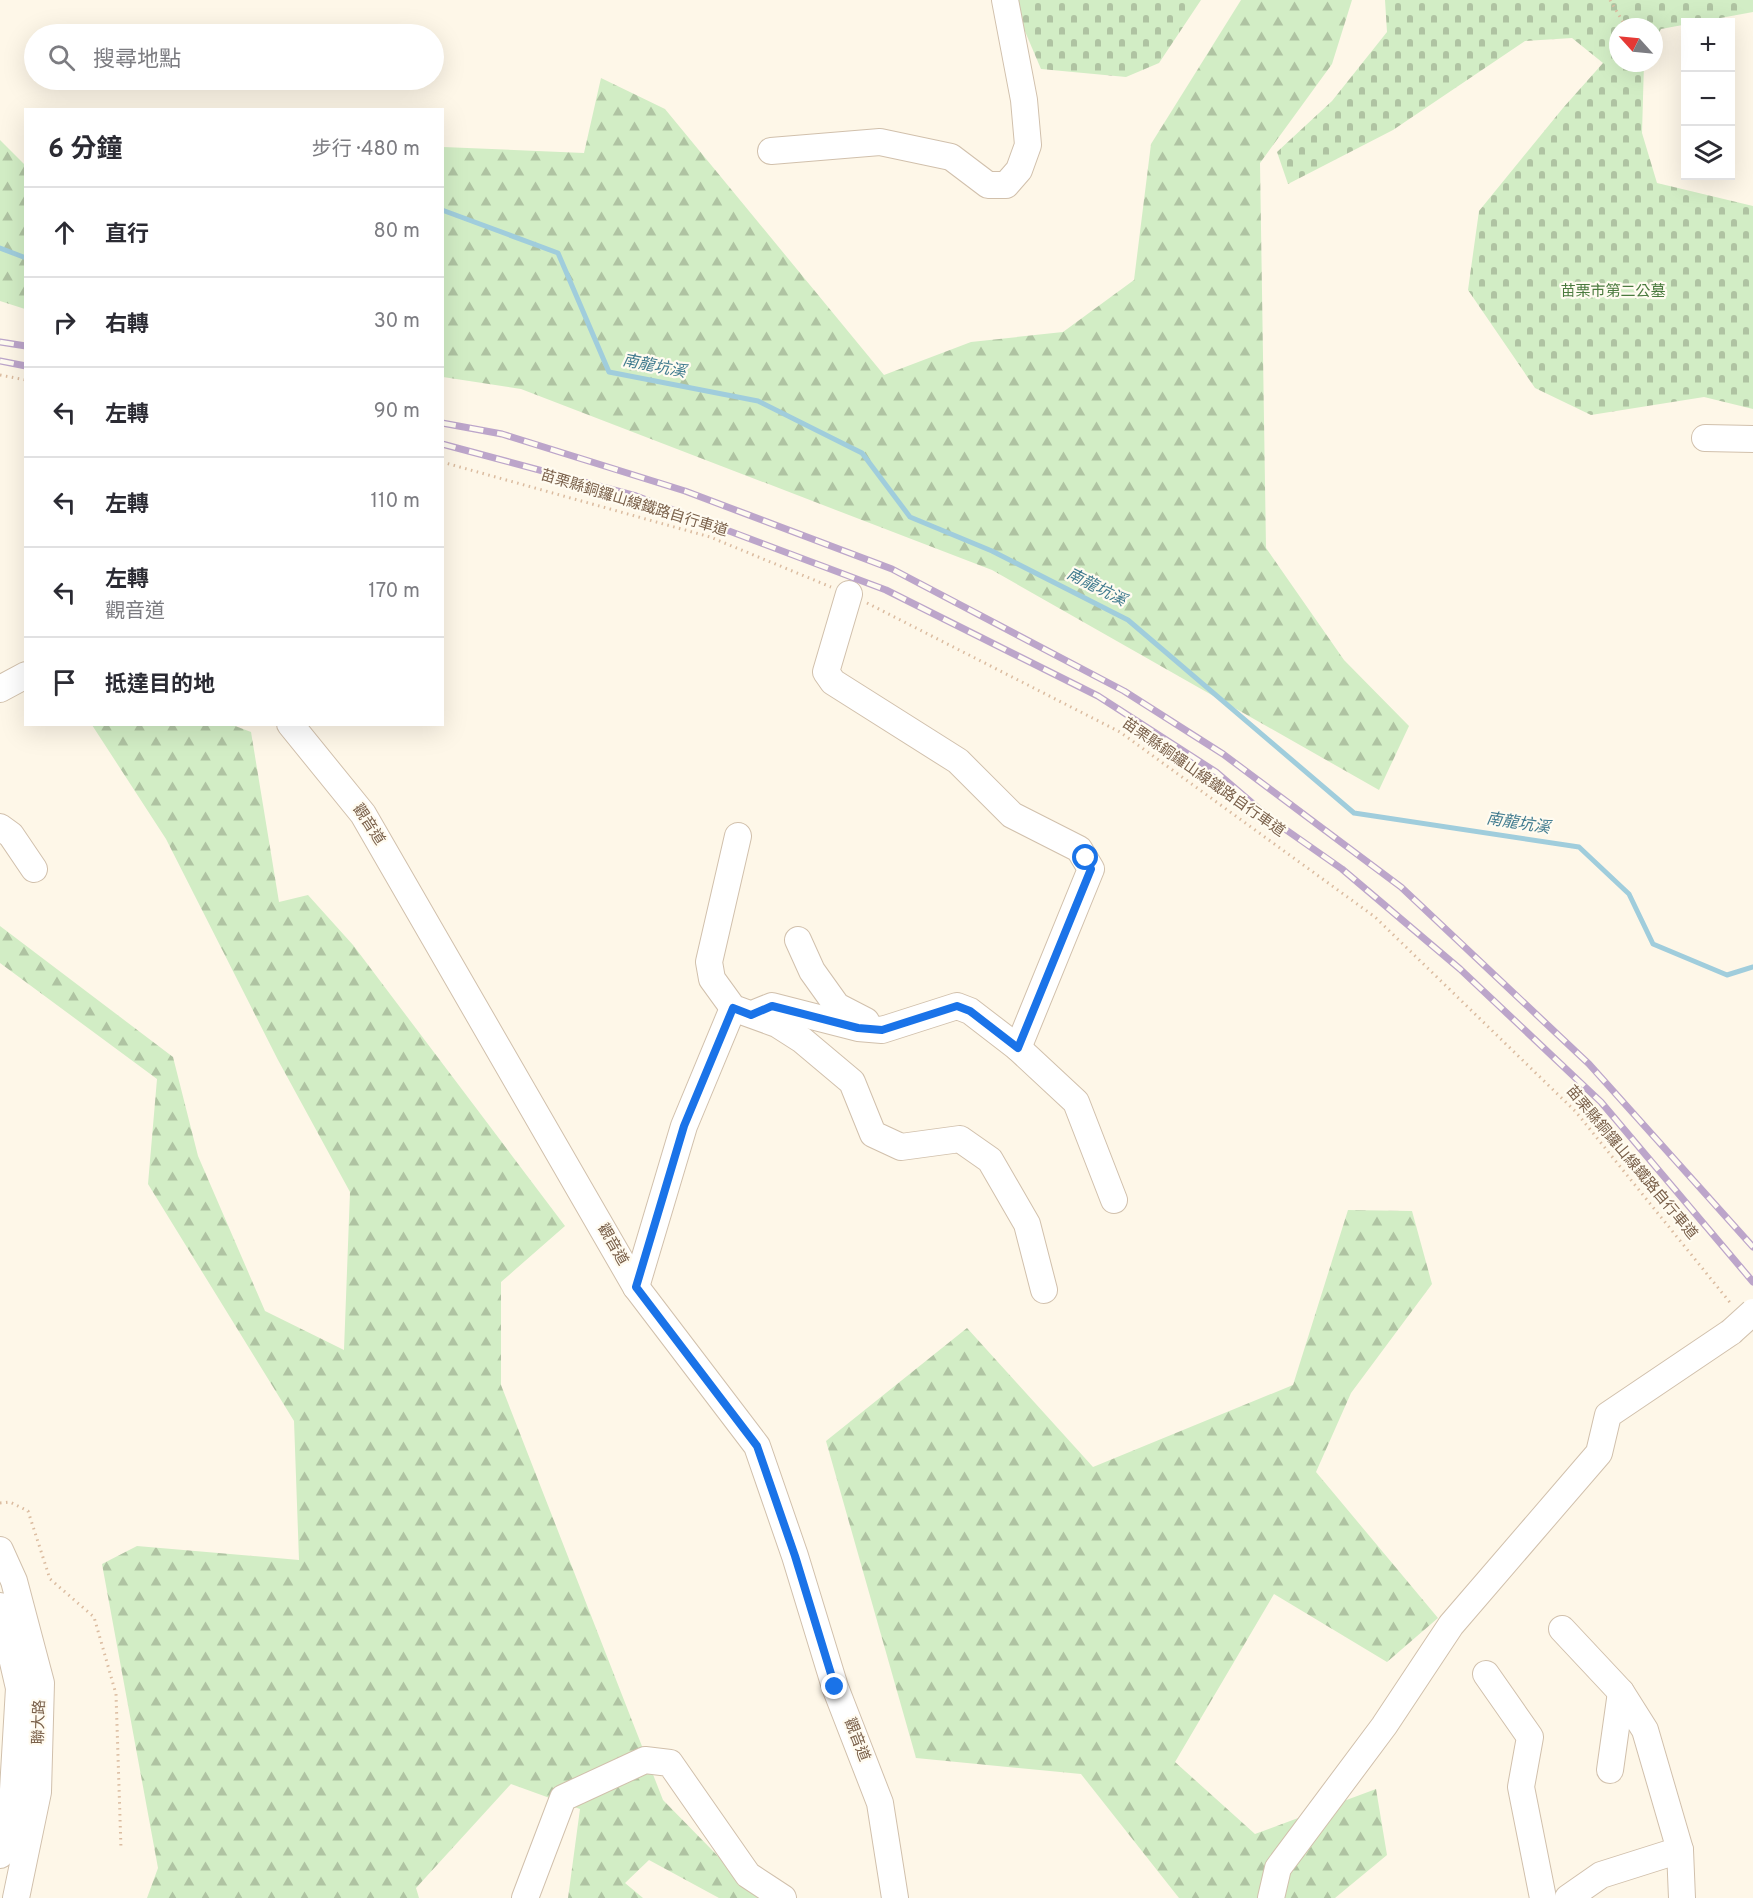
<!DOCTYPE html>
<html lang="zh-TW">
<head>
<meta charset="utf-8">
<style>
  :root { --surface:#fff; --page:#f2f2f3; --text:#2b2b33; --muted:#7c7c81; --line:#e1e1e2 }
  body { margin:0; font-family:Overpass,"Noto Sans TC",sans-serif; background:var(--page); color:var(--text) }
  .controls { position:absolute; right:18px; top:18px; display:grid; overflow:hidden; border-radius:0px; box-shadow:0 6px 24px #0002 }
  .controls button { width:54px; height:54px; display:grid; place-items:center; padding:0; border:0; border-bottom:2px solid var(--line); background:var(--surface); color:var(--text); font:30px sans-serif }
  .compass { position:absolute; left:1609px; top:18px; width:54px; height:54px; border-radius:50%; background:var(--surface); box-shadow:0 6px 24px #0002; rotate:297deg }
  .stop { position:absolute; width:18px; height:18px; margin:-14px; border:4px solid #1a73e8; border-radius:50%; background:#fff }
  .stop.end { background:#1a73e8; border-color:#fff; box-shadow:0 2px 6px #0008 }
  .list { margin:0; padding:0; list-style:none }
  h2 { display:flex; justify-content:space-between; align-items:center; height:78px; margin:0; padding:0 24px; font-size:26px }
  h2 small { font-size:20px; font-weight:400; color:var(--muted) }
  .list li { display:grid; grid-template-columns:39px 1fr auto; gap:18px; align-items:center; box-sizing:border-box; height:90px; padding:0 24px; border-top:2px solid var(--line) }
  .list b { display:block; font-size:22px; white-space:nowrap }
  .list p { margin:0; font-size:20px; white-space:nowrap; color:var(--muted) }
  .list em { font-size:20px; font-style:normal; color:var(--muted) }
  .icon { flex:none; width:33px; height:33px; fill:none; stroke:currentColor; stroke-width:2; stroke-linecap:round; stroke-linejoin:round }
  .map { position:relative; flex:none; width:1753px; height:1898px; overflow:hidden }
  .search { position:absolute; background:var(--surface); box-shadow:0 6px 24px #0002; left:24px; top:24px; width:420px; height:66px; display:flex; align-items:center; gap:15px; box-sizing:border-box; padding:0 21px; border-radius:33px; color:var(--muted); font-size:22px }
  .panel { position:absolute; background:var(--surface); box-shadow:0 6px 24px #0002; left:24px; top:108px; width:420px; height:618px; border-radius:0px }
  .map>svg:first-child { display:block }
</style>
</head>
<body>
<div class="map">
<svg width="1753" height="1898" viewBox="0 0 1753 1898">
  <defs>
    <pattern id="forest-firs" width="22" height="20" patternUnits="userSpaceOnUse" patternTransform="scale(1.5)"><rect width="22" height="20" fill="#d2edc5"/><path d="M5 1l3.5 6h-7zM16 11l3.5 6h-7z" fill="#afc3a2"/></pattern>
    <pattern id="cemetery-stones" width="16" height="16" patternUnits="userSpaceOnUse" patternTransform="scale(1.5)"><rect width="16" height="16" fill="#d2edc5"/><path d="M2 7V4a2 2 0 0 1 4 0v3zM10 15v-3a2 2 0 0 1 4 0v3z" fill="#afc3a2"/></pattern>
  </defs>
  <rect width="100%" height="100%" fill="#fef7e8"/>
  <g fill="url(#forest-firs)">
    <polygon points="1241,0 1352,0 1332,64 1260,163 1266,548 1344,660 1409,726 1379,790 992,570 521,389 443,377 443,147 584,153 601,78 665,109 884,375 971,342 1063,332 1134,280 1151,144"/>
    <polygon points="0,140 25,165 25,309 0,301"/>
    <polygon points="230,724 251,732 279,902 308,895 353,945 565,1226 501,1282 501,1385 663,1800 759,1898 719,1898 649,1860 625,1883 643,1898 568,1898 580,1809 511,1784 416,1888 419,1898 147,1898 158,1868 102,1564 137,1546 299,1560 294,1421 148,1184 157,1079 0,963 0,926 173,1057 198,1156 265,1311 344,1350 350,1192 278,1060 166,839 92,725"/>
    <polygon points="1348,1210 1412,1211 1432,1284 1351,1393 1316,1472 1438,1618 1387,1662 1274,1594 1175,1762 1255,1834 1376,1789 1387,1855 1335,1898 1179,1898 1081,1774 916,1758 826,1441 967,1328 1093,1467 1293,1385"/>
  </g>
  <g fill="url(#cemetery-stones)">
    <polygon points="1017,0 1201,0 1159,63 1126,77 1041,69 1021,22"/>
    <polygon points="1385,0 1753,0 1753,12 1661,29 1654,42 1654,27 1618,27 1618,63 1644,63 1642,133 1657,183 1753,206 1753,409 1704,397 1591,415 1535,388 1468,290 1479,211 1563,108 1603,63 1572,38 1525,41 1393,130 1288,184 1277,152 1332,101 1387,32"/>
  </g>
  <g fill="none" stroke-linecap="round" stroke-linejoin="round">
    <g stroke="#a0cddc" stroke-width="5">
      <polyline points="442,210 558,253 609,372 758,401 862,453 910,517 992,551 1128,620 1354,813 1579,847 1629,894 1653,944 1727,975 1753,967"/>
      <polyline points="0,248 26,258"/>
    </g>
    <defs>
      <g id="minor">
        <polyline points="771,151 880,142 951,157 988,185 1006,185 1019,170 1028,145 1024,100 1005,0"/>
        <polyline points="1705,438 1753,439"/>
        <polyline points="849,594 826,672 833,682 958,761 1012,815 1079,849 1091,869 1018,1048"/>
        <polyline points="0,689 26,675"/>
        <polyline points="290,724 363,814 636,1287 757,1446 795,1556 835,1687 880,1803 895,1898"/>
        <polyline points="0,827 11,835 34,869"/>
        <polyline points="738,836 709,962 712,979 733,1008 777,1024 802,1040 852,1082 873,1134 901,1147 960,1139 990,1160 1027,1224 1044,1290"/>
        <polyline points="798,940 812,971 837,1006 866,1021"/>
        <polyline points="757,1012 772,1006 858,1028 882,1030 957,1006 970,1011 1018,1048 1076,1102 1114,1200"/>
        <polyline points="636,1287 684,1126 733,1008"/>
        <polyline points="0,1550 14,1581 41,1683 38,1792 16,1898"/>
        <polyline points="0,1606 19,1688 13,1790 0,1855"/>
        <polyline points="1562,1629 1621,1692 1645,1730 1680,1850 1682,1898"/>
        <polyline points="1486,1674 1530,1737 1521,1787 1543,1898"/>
        <polyline points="1610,1770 1621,1692"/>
        <polyline points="525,1898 563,1798 645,1760 670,1763 748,1875 783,1898"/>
        <polyline points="1271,1898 1278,1868 1384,1726 1451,1625 1599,1453 1608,1415 1731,1332"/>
        <polyline points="1568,1898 1601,1875 1680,1850"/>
      </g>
    </defs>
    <use href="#minor" stroke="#d1c0ac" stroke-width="28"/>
    <g stroke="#dbbca0" stroke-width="3" stroke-dasharray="1.5 4.5" stroke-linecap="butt">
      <polyline points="1610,0 1626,27"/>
      <polyline points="1647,63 1649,66"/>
      <polyline points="0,375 26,380"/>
      <polyline points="442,462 710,537 831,587"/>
      <polyline points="867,603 1120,732 1375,917 1576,1112 1732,1305"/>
      <polyline points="0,1503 10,1502 28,1511 50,1579 94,1617 116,1694 121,1849"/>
    </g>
    <use href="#minor" stroke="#fff" stroke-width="26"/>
    <defs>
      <g id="rail">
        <polyline points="0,342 26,346"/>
        <polyline points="0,361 26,366"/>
        <polyline points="442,423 502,434 685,491 892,569 1124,691 1223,754 1401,887 1589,1064 1753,1247"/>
        <polyline points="442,444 636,496 886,590 1098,696 1216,772 1272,820 1342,869 1460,969 1601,1102 1753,1282"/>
      </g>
    </defs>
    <use href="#rail" stroke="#bca5ca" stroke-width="7"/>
    <use href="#rail" stroke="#fffbf0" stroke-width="4.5" stroke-dasharray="14" stroke-linecap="butt"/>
    <defs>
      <polyline id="minor-bridge" points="1731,1332 1753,1312"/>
    </defs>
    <use href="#minor-bridge" stroke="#d1c0ac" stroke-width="28" stroke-linecap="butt"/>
    <use href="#minor-bridge" stroke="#fff" stroke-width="26"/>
  </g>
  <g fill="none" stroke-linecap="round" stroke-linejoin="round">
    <polyline stroke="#1a73e8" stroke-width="8" points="835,1687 795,1556 757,1446 636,1287 684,1126 733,1008 751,1015 772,1006 858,1028 882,1030 957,1006 970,1011 1018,1048 1091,869 1086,858"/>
  </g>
  <g text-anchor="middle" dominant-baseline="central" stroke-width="4.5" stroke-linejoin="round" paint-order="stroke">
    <g font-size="15" fill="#4a7a3e" stroke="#fffbf0">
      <text x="1613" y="292">苗栗市第二公墓</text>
    </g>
    <g font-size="15" fill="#7a604a" stroke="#fffbf0">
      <text transform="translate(634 504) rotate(17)">苗栗縣銅鑼山線鐵路自行車道</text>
      <text transform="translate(1203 778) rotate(35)">苗栗縣銅鑼山線鐵路自行車道</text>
      <text transform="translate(368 825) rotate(57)">觀音道</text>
      <text transform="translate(1631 1163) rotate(50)">苗栗縣銅鑼山線鐵路自行車道</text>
      <text transform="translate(612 1245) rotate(60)">觀音道</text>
      <text transform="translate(40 1722) rotate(-88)">聯大路</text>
      <text transform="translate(856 1740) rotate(69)">觀音道</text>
    </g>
    <g font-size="16" font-style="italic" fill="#417b8f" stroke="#fffbf0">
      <text transform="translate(654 367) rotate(11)">南龍坑溪</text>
      <text transform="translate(1096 588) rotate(27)">南龍坑溪</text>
      <text transform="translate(1518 824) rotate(9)">南龍坑溪</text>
    </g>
  </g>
</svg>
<div class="controls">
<button>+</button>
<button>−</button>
<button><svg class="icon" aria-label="layers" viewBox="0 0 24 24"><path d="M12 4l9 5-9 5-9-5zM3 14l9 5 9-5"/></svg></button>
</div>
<svg class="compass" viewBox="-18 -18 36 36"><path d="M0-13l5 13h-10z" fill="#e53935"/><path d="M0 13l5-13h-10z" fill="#7c7c81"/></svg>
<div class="stop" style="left:1086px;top:858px"></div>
<div class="stop end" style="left:835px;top:1687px"></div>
<div class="search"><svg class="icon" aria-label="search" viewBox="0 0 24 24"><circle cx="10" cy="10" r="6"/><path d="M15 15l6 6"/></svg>搜尋地點</div>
<section class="panel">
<h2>6 分鐘<small>步行 · 480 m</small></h2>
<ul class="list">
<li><svg class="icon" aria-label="ahead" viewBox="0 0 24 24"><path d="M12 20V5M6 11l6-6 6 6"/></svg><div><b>直行</b></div><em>80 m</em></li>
<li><svg class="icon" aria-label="right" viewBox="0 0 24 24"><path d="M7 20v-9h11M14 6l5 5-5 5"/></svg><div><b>右轉</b></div><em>30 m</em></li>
<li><svg class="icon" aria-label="left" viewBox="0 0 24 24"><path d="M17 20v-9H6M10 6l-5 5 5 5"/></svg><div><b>左轉</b></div><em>90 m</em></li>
<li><svg class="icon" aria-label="left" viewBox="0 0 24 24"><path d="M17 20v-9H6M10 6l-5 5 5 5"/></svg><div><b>左轉</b></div><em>110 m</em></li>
<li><svg class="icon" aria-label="left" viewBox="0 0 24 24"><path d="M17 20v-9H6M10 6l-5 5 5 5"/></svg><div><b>左轉</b><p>觀音道</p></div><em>170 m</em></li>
<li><svg class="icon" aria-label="arrive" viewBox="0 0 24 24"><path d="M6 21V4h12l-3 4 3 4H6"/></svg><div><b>抵達目的地</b></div></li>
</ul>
</section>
</div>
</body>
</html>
